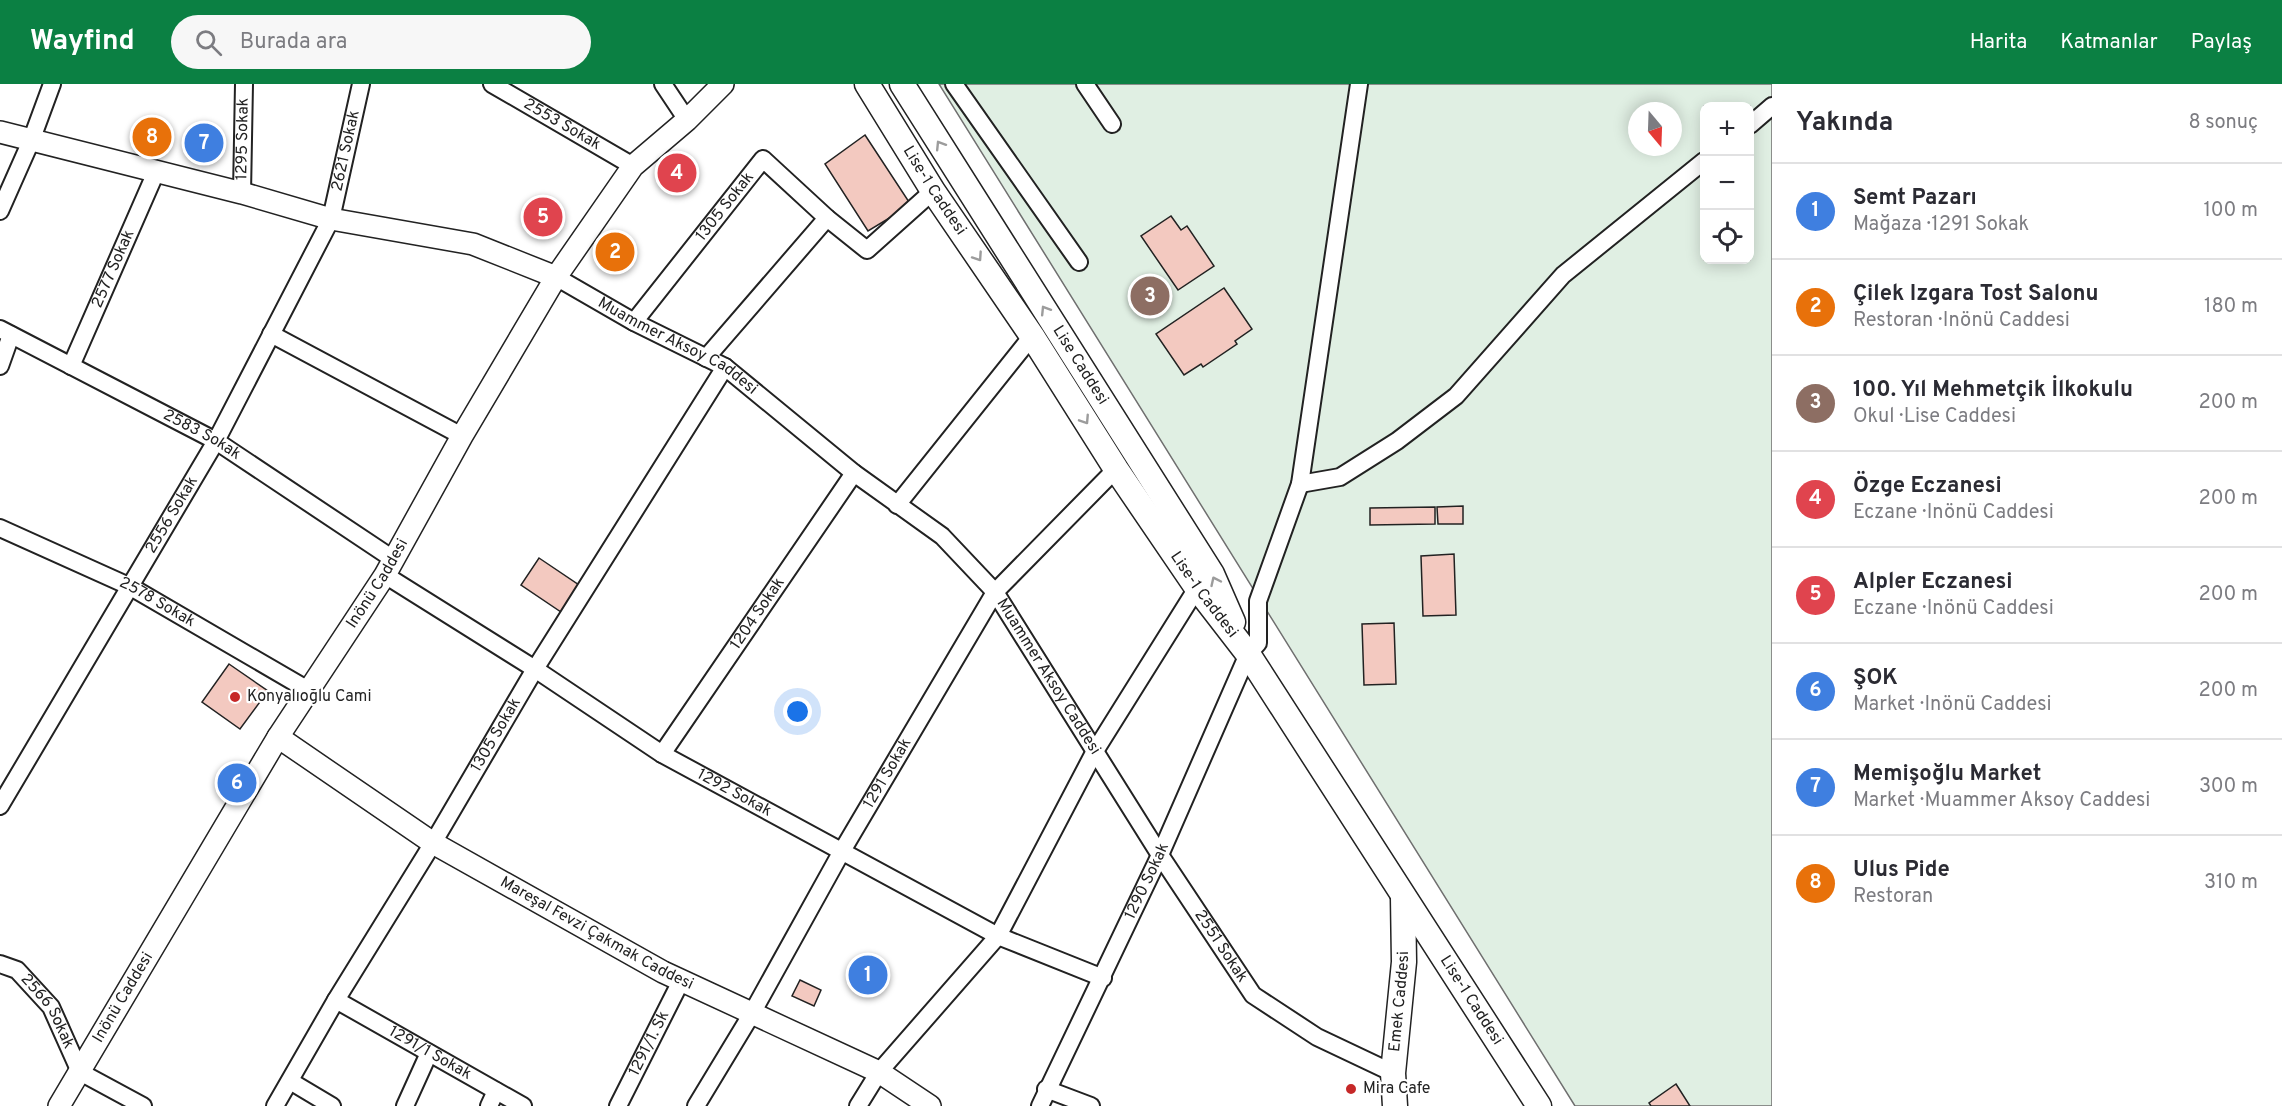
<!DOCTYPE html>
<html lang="tr">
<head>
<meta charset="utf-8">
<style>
  :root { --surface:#fff; --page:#f7f7f7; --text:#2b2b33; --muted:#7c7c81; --line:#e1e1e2; --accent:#0b8043 }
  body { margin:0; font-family:Overpass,sans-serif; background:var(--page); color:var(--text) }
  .controls { position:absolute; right:18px; top:18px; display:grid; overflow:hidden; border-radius:12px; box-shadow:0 3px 15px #0003 }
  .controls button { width:54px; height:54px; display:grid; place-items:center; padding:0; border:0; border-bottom:2px solid var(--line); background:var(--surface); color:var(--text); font:30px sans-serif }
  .compass { position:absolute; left:1628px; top:18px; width:54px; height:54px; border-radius:50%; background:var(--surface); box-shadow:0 3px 15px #0003; rotate:161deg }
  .you { position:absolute; left:798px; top:628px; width:21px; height:21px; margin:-15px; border:4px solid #fff; border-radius:50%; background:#1a73e8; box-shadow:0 0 0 9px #1a73e833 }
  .badge { display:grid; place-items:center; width:39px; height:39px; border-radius:50%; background:var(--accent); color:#fff; font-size:20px; font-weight:700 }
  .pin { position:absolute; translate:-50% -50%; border:3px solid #fff; box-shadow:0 2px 6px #0006 }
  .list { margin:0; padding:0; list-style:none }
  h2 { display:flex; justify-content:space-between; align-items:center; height:78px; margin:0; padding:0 24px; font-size:26px }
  h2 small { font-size:20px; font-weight:400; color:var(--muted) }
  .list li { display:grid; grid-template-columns:39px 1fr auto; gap:18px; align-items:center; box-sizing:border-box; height:96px; padding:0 24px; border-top:2px solid var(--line) }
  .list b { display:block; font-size:22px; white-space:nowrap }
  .list p { margin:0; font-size:20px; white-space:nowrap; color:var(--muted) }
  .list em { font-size:20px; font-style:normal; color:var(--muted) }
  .icon { flex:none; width:33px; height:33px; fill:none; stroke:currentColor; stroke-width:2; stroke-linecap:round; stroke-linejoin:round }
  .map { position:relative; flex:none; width:1772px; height:1022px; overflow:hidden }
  header { display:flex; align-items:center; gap:36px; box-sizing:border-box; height:84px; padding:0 30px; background:var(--accent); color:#fff }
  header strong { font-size:28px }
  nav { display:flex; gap:33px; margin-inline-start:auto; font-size:21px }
  .search { width:420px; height:54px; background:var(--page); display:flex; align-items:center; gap:15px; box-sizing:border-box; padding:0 21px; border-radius:33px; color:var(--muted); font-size:22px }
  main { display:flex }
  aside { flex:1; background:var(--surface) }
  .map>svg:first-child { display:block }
</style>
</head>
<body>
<header>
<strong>Wayfind</strong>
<div class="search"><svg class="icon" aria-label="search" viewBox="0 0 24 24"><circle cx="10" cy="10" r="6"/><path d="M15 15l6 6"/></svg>Burada ara</div>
<nav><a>Harita</a><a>Katmanlar</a><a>Paylaş</a></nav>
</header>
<main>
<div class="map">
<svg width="1772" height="1022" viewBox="0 0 1772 1022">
  <rect width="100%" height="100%" fill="#fff"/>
  <path fill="#e0efe3" stroke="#6f6f6f" stroke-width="1.5" fill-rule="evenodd" d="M939 0H1772V1022H1575ZM1704 22H1750V176H1704ZM1637 27H1673V63H1637Z"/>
  <g fill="#f3c9c0" stroke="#222" stroke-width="1.5">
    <polygon points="865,51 911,121 868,147 825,80"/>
    <polygon points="1171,132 1181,146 1187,142 1214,182 1178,206 1141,152"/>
    <polygon points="1224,204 1252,245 1235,257 1237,260 1203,283 1201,280 1184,291 1156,250"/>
    <polygon points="1463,422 1463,440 1438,440 1437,423"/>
    <polygon points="1435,423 1435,440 1370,441 1370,424"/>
    <polygon points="1454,470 1456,531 1423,532 1421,472"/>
    <polygon points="539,474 579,501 561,528 521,501"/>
    <polygon points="1394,539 1396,600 1364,601 1362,540"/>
    <polygon points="229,580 268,607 240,645 202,618"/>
    <polygon points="800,896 821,906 814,922 792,912"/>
    <polygon points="1676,1000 1690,1022 1651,1022 1649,1019"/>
  </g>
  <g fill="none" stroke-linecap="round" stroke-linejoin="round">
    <defs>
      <g id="minor">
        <path id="s1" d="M492 0 633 82"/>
        <polyline points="663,0 687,36"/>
        <polyline points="954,0 1079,178"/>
        <polyline points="1085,0 1112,40"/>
        <polyline points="1750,41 1772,22"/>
        <path id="s2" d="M242 109 244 0"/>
        <polyline points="0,127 31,57 52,0"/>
        <path id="s3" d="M556 193 634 238 725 283 854 389 942 452 995 508 1160 771 1253 911 1317 953 1393 989"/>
        <path id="s4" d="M634 238 763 75 827 134 867 166 933 107"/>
        <path id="s5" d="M0 245 216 357 393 475"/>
        <polyline points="271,250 462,352"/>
        <polyline points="706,274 827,134"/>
        <polyline points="0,282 11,251"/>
        <path id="s6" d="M71 282 156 88"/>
        <polyline points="1300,400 1340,393 1397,357 1456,312 1563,191 1704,77"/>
        <polyline points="897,421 1032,252"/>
        <path id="s7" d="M0 444 131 503 308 606"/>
        <path id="s8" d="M385 491 535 585 662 670 998 852 1103 894"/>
        <path id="s9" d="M662 670 854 389"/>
        <path id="s10" d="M0 722 216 357 331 135 361 0"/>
        <path id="s11" d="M0 880 17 886 51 923 80 988 143 1022"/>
        <path id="s12" d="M336 916 523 1022"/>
        <polyline points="290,997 332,1022"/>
        <polyline points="1046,1005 1091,1022"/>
        <path id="s13" d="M275 1022 336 916 433 759 535 585 725 283"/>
        <polyline points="405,1022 429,969"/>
        <polyline points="489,1022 496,1007"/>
        <path id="s14" d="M618 1022 681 897"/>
        <path id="s15" d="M696 1022 751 931 842 767 995 508 1116 385"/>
        <polyline points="858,1022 879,988 998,852 1095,667 1197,504"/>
        <path id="s16" d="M1040 1022 1160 771 1248 570 1258 559V517L1300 400 1359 0"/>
      </g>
      <g id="tertiary">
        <polyline points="0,48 242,109 331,135 473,160 556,193"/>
        <path id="s17" d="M278 653 433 759 663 888 879 988 930 1022"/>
        <path id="s18" d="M59 1022 278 653 385 491 462 352 556 193 633 82 687 36 723 0"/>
      </g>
      <g id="secondary">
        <path id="s19" d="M867 0 933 107 1032 252 1116 385 1197 504 1248 570 1539 1022"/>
        <path id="s20" d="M902 0 1212 490 1233 538"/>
        <path id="s21" d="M1395 1022 1393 989 1404 878 1403 813"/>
      </g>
    </defs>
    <use href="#minor" stroke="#222" stroke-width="20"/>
    <use href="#tertiary" stroke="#222" stroke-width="24"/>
    <use href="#secondary" stroke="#222" stroke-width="27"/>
    <use href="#minor" stroke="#fff" stroke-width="16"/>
    <use href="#tertiary" stroke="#fff" stroke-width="21"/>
    <use href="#secondary" stroke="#fff" stroke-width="24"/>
  </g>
  <defs><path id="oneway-chevron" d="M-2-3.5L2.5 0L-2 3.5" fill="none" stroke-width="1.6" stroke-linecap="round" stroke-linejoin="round" transform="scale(1.5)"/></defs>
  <g stroke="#9c9c9c">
    <use href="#oneway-chevron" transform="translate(940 61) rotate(-122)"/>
    <use href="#oneway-chevron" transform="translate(978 173) rotate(56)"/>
    <use href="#oneway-chevron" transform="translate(1045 226) rotate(-122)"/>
    <use href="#oneway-chevron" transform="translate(1085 336) rotate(57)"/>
    <use href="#oneway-chevron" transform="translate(1215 497) rotate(-115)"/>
  </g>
  <g fill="#c62828" stroke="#fff" stroke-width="2">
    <circle cx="235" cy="613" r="6"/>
    <circle cx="1351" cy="1005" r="6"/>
  </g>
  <g text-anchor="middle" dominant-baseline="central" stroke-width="4.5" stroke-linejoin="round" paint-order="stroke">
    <g font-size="16" fill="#222" stroke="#fff">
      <text stroke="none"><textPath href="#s1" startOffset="81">2553 Sokak</textPath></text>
      <text stroke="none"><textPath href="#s2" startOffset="54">1295 Sokak</textPath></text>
      <text stroke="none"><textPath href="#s10" startOffset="744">2621 Sokak</textPath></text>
      <text stroke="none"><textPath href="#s19" startOffset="126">Lise-1 Caddesi</textPath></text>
      <text stroke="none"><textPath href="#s4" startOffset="147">1305 Sokak</textPath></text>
      <text stroke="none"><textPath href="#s6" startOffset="106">2577 Sokak</textPath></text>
      <text stroke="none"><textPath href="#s3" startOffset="140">Muammer Aksoy Caddesi</textPath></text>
      <text stroke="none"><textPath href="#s20" startOffset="333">Lise Caddesi</textPath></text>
      <text stroke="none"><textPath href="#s5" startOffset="228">2583 Sokak</textPath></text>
      <text stroke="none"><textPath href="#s10" startOffset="338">2556 Sokak</textPath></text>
      <text stroke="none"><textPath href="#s18" startOffset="612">Inönü Caddesi</textPath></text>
      <text stroke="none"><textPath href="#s19" startOffset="612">Lise-1 Caddesi</textPath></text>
      <text stroke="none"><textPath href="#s7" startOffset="174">2578 Sokak</textPath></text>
      <text stroke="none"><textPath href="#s9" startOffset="170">1204 Sokak</textPath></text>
      <text stroke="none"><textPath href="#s3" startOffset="644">Muammer Aksoy Caddesi</textPath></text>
      <text stroke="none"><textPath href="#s13" startOffset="432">1305 Sokak</textPath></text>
      <text stroke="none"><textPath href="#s15" startOffset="384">1291 Sokak</textPath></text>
      <text stroke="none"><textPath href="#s8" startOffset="412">1292 Sokak</textPath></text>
      <text stroke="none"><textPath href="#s16" startOffset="249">1290 Sokak</textPath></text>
      <text stroke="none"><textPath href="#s17" startOffset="375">Mareşal Fevzi Çakmak Caddesi</textPath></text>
      <text stroke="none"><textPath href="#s3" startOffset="964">2551 Sokak</textPath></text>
      <text stroke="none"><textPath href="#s18" startOffset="126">Inönü Caddesi</textPath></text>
      <text stroke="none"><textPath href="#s21" startOffset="105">Emek Caddesi</textPath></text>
      <text stroke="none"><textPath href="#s19" startOffset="1098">Lise-1 Caddesi</textPath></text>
      <text stroke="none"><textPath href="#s11" startOffset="70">2566 Sokak</textPath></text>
      <text stroke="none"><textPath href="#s14" startOffset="70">1291/1. Sk</textPath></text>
      <text stroke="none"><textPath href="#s12" startOffset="108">1291/1 Sokak</textPath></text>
    </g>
    <g font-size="16" fill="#222" stroke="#fff" text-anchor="start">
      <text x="247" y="613">Konyalıoğlu Cami</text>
      <text x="1363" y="1005">Mira Cafe</text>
    </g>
  </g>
</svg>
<div class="controls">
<button>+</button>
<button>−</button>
<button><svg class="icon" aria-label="locate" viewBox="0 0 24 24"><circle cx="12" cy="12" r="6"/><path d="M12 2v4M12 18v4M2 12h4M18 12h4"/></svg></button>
</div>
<svg class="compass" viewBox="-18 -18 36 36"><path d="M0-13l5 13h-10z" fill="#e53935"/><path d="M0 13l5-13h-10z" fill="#7c7c81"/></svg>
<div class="you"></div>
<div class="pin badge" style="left:868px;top:891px;background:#3f7fe0">1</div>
<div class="pin badge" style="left:615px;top:168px;background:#e8710a">2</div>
<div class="pin badge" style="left:1150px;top:212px;background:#8d6e63">3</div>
<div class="pin badge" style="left:677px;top:89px;background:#e0444e">4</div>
<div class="pin badge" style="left:543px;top:133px;background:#e0444e">5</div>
<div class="pin badge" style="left:237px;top:699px;background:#3f7fe0">6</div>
<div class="pin badge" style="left:204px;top:59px;background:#3f7fe0">7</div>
<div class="pin badge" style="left:152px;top:53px;background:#e8710a">8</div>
</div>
<aside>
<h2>Yakında<small>8 sonuç</small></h2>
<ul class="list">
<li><span class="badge" style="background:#3f7fe0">1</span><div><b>Semt Pazarı</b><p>Mağaza · 1291 Sokak</p></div><em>100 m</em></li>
<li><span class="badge" style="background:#e8710a">2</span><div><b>Çilek Izgara Tost Salonu</b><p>Restoran · Inönü Caddesi</p></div><em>180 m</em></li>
<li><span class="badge" style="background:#8d6e63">3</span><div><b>100. Yıl Mehmetçik İlkokulu</b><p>Okul · Lise Caddesi</p></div><em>200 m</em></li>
<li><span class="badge" style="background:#e0444e">4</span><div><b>Özge Eczanesi</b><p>Eczane · Inönü Caddesi</p></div><em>200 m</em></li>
<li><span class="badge" style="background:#e0444e">5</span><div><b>Alpler Eczanesi</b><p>Eczane · Inönü Caddesi</p></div><em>200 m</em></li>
<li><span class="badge" style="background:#3f7fe0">6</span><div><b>ŞOK</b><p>Market · Inönü Caddesi</p></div><em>200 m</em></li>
<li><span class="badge" style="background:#3f7fe0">7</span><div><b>Memişoğlu Market</b><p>Market · Muammer Aksoy Caddesi</p></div><em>300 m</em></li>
<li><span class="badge" style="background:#e8710a">8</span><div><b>Ulus Pide</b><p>Restoran</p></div><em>310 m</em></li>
</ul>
</aside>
</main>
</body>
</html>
